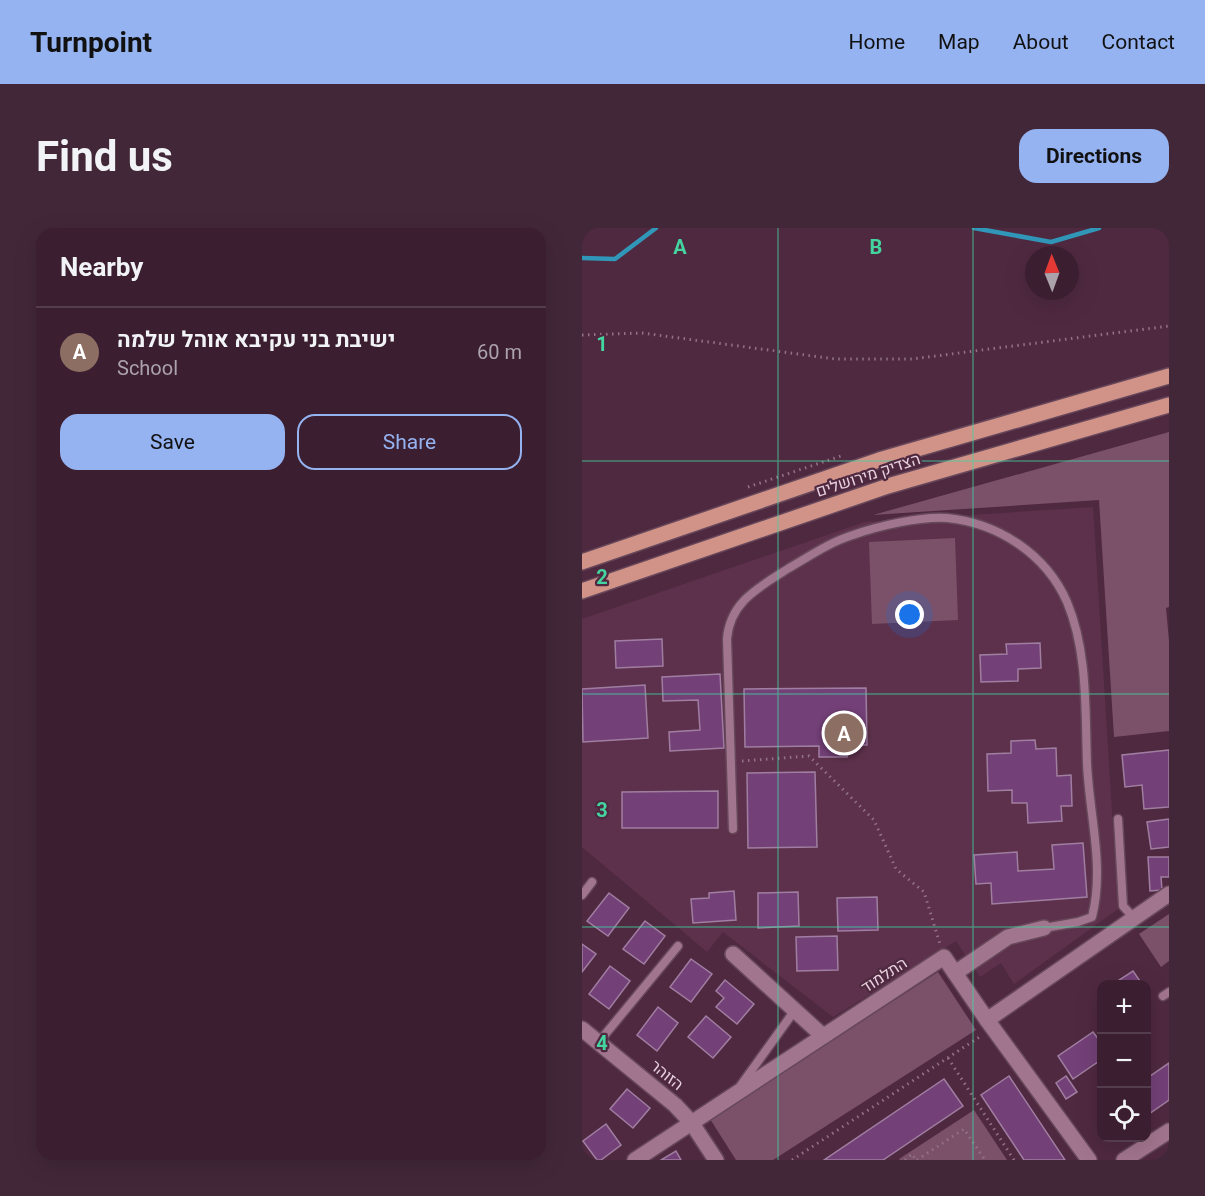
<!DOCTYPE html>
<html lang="en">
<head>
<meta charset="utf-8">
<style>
  :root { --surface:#3b1f30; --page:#422738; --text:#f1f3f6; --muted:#aca2ab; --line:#543d4c; --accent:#95b2f1 }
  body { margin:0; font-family:Roboto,Heebo,sans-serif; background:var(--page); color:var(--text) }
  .controls { position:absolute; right:18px; bottom:18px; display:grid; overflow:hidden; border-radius:12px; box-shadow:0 6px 24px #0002 }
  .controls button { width:54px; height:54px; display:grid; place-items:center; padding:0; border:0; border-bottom:2px solid var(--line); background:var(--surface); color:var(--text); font:30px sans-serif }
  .compass { position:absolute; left:443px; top:18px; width:54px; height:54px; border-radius:50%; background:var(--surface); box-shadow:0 6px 24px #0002; rotate:359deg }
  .you { position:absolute; left:328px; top:387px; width:21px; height:21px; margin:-15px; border:4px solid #fff; border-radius:50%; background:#1a73e8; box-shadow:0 0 0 9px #1a73e833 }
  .badge { display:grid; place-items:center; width:39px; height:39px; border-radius:50%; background:var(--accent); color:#fff; font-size:20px; font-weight:700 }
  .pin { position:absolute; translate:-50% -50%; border:3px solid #fff; box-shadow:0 2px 6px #0006 }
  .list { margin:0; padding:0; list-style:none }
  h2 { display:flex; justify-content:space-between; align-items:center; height:78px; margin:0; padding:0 24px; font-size:26px }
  h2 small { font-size:20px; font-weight:400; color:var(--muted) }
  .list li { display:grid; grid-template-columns:39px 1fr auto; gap:18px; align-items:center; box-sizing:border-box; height:90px; padding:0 24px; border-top:2px solid var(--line) }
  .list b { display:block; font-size:22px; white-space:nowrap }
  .list p { margin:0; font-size:20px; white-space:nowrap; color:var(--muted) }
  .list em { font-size:20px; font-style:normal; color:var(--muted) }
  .actions { display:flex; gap:12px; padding:18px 24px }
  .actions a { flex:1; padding:14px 0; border:2px solid var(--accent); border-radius:18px; text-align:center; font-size:21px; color:var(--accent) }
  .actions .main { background:var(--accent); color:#111 }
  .icon { flex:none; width:33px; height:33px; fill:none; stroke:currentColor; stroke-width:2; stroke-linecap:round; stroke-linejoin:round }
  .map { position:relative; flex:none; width:587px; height:932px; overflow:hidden; border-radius:18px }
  header { display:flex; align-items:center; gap:36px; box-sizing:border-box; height:84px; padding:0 30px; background:var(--accent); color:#111 }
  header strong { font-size:28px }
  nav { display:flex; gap:33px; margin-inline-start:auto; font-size:21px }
  .intro { display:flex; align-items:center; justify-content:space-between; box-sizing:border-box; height:144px; padding:0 36px }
  h1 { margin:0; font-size:42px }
  .button { padding:15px 27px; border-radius:18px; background:var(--accent); color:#111; font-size:21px; font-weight:700 }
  main { display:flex; gap:36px; padding:0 36px }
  aside { flex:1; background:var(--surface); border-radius:18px; box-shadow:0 6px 24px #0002 }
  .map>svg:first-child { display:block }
</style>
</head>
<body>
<header>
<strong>Turnpoint</strong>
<nav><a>Home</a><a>Map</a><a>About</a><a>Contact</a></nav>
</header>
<div class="intro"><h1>Find us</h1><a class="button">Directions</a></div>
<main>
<aside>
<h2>Nearby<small></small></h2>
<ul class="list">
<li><span class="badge" style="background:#8d6e63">A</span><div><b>ישיבת בני עקיבא אוהל שלמה</b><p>School</p></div><em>60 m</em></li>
</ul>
<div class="actions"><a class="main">Save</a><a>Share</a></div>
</aside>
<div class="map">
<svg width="587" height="932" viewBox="0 0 587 932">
  <rect width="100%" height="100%" fill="#4f2940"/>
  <polygon fill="#5d314b" points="511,279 536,681 432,756 419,735 398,749 374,713 251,789 141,704 125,724 0,619 0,391 283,294"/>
  <g fill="#7a5168">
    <polygon points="587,204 587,379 584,380 587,413 587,503 532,509 517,272 291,287"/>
    <polygon points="373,310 376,392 290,396 287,314"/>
    <polygon points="587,686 587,733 579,739 557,706"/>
    <polygon points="356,744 394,802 191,932 154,932 128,891"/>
    <polygon points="392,882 425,932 318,932 317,931"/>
  </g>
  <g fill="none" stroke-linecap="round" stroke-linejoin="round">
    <g stroke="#3197b9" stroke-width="4.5">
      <polyline points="392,0 469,14 517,0"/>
      <polyline points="0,30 33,31 74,0"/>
    </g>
  </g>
  <g fill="#734077" stroke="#a07ea1" stroke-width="1.5">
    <polygon points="80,411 81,438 34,440 33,413"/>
    <polygon points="458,415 459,440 436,441 436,453 399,454 398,427 425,426 424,416"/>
    <polygon points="138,446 142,520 88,523 87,504 118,502 116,472 81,473 80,449"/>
    <polygon points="63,457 66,510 1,514 0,461"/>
    <polygon points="284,460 285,517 265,517 265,529 237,529 237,518 163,519 162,461"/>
    <polygon points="453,512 454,521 474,520 475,548 489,547 490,578 479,578 480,593 446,595 445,575 430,575 430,562 406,563 405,526 429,525 429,513"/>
    <polygon points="587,522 587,579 562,581 560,557 543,559 540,527"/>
    <polygon points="233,544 235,619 166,620 165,545"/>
    <polygon points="136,563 136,600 40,600 40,564"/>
    <polygon points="587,591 587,619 569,621 565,594"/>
    <polygon points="501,615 505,669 410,676 409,655 394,656 392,627 435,624 436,643 472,641 470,617"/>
    <polygon points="566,629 587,629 587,649 579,649 580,662 568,663"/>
    <polygon points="152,663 154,692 111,695 109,671 127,670 127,665"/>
    <polygon points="216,664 217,698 176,700 176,665"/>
    <polygon points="27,665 47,680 26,708 5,693"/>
    <polygon points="295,669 296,702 256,703 255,670"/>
    <polygon points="63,693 83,708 62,736 41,721"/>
    <polygon points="255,708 256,742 215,743 214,709"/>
    <polygon points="0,716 14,726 0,744"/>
    <polygon points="109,731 130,746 109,774 88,759"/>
    <polygon points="28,738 48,753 27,781 7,766"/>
    <polygon points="551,743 560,756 531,756"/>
    <polygon points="143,752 172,776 155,796 134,779 142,770 134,763"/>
    <polygon points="76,779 96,795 75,823 55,807"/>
    <polygon points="124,788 149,809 131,830 106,809"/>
    <polygon points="511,804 520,816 520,831 491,851 476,828"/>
    <polygon points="587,835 587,872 564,888 564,851"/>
    <polygon points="427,848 483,932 442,932 399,867"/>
    <polygon points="484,848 495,864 484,871 474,855"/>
    <polygon points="362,851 381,878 301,932 242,932"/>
    <polygon points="45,861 68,880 51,900 28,881"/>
    <polygon points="24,896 39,917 19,932 15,932 1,913"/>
    <polygon points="94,923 99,932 79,932"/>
  </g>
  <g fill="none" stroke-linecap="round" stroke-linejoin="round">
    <defs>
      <g id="lane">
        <polyline points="536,591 541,678 552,690"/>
        <path d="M151 601 145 411C148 373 178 359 207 340 228 328 248 314 271 307 296 298 339 288 365 290 416 295 464 326 485 374 506 424 503 482 505 535 507 586 523 638 510 689L496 694 462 700"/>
        <polyline points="0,667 10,654"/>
        <polyline points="581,768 587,764"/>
        <polyline points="16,815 96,718"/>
        <polyline points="159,857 213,782"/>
      </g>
      <g id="street">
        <polyline points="151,726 241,808"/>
        <polyline points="373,745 426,709 462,700"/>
        <polyline points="405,792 587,666"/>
        <polyline points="0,801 93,877 109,894 134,932"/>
        <polyline points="53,932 362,729 405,792 507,932"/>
      </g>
      <polyline id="secondary" points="542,932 587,903"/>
      <g id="primary">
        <polyline points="0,334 297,232 587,148"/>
        <polyline points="0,363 306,258 587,177"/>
      </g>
    </defs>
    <use href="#lane" stroke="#67475a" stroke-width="11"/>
    <use href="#street" stroke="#67475a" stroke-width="18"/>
    <use href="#secondary" stroke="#67475a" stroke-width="18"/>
    <use href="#primary" stroke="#67475a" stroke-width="18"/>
    <g stroke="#927285" stroke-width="3" stroke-dasharray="1.5 4.5" stroke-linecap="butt">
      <polyline points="0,107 60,105 253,131 330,131 587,98"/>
      <polyline points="166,259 259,228"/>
      <polyline points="160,533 227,528 292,592 314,641 342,664 358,716"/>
      <polyline points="366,830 432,932"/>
      <polyline points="210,932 399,808"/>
      <polyline points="323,932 330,926 334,932"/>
      <polyline points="335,932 382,901 403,932"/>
    </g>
    <use href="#lane" stroke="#a1758d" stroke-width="8"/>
    <use href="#street" stroke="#a1758d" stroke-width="15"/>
    <use href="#secondary" stroke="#a1758d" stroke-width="15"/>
    <use href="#primary" stroke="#d19288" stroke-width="15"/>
  </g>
  <path fill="none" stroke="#44d4a0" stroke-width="1.5" stroke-opacity="0.55" d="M196 0V932M391 0V932M0 233H587M0 466H587M0 699H587"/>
  <g text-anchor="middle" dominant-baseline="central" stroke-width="4.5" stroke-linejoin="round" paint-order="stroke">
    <g font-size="16" fill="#e9d1de" stroke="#4f2940">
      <text transform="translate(286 247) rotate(-18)">הצדיק מירושלים</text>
      <text transform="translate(302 747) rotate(-33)">התלמוד</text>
      <text transform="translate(85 847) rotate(39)">הזוהר</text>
    </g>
  </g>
  <g font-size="20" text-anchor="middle" font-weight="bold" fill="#44d4a0" stroke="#4f2940" stroke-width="4.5" stroke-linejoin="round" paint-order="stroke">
    <text x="98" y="26">A</text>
    <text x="294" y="26">B</text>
    <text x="20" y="123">1</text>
    <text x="20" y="356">2</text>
    <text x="20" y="589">3</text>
    <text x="20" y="822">4</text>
  </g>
</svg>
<div class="controls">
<button>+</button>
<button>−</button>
<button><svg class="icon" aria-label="locate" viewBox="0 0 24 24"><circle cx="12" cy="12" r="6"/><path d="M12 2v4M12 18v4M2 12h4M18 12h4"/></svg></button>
</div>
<svg class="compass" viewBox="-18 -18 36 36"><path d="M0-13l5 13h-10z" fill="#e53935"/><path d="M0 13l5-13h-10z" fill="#aca2ab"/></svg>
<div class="you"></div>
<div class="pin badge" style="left:262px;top:505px;background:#8d6e63">A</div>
</div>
</main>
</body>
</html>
